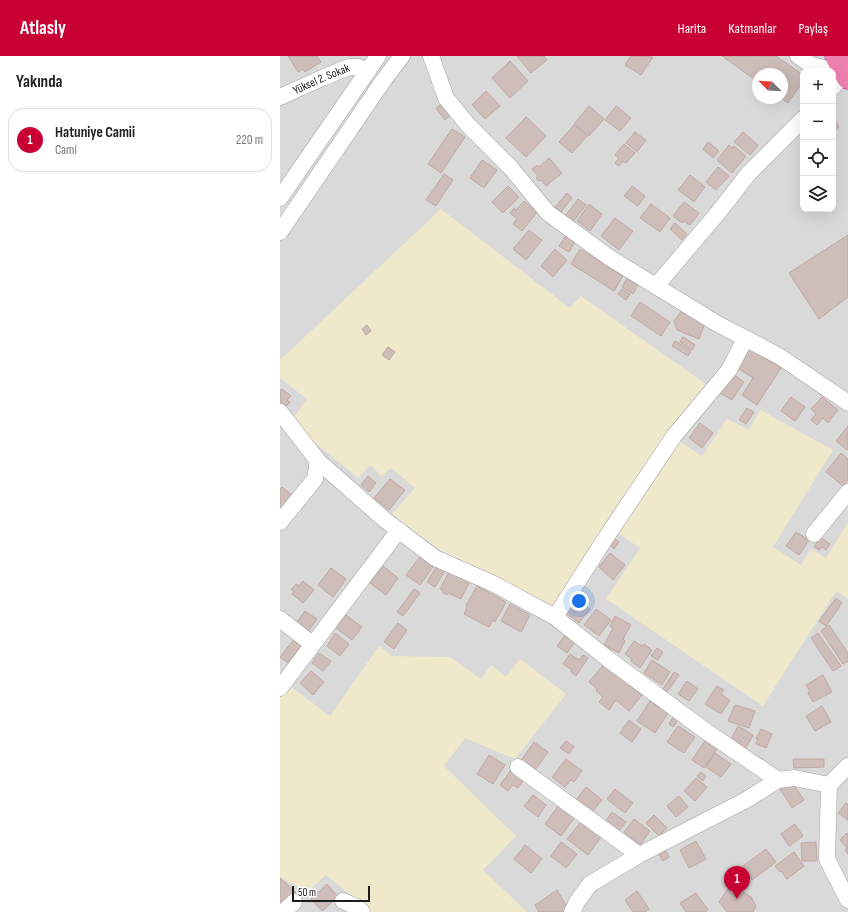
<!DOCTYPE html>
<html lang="tr">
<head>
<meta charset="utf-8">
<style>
  :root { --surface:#fff; --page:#f6f6f6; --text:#222; --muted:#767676; --line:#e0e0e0; --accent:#c80034 }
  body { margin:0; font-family:"Sofia Sans Condensed",sans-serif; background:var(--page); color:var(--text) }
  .controls { position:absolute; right:12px; top:12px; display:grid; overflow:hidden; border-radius:8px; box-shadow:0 4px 16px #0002 }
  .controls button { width:36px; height:36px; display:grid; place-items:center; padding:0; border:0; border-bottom:1px solid var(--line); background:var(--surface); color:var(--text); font:20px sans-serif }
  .compass { position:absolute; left:472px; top:12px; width:36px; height:36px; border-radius:50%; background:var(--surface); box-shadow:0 4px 16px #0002; rotate:294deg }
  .scale { position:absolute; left:12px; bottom:10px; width:78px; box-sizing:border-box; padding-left:4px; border:2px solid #1c1c1c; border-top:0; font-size:11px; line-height:14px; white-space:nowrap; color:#1c1c1c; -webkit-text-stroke:3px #fff; paint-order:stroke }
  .you { position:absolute; left:299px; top:545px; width:14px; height:14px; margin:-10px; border:3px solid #fff; border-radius:50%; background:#1a73e8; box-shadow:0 0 0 6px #1a73e833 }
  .badge { display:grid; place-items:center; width:26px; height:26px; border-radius:50%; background:var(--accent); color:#fff; font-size:13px; font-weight:700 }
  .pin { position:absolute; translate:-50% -33px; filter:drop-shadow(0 1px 2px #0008) }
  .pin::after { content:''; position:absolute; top:21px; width:14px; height:12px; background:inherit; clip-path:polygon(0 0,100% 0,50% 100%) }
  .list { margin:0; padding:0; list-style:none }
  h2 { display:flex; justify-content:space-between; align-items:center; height:52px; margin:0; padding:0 16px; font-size:17px }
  h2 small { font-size:13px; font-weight:400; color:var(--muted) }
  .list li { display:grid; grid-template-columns:26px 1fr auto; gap:12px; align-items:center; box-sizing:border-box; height:64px; margin:0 8px 8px; padding:0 8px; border:1px solid var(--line); border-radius:16px }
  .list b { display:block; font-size:15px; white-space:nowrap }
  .list p { margin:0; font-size:13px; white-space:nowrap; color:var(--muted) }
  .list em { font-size:13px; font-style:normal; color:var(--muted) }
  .icon { flex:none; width:22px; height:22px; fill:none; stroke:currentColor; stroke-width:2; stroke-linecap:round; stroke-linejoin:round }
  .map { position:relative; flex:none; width:568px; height:856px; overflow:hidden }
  header { display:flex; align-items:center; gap:24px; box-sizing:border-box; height:56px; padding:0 20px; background:var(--accent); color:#fff }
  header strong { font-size:19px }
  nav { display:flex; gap:22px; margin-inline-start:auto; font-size:14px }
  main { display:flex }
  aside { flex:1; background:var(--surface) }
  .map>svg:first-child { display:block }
</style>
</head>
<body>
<header>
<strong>Atlasly</strong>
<nav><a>Harita</a><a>Katmanlar</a><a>Paylaş</a></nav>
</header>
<main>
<aside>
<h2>Yakında<small></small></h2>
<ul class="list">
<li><span class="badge">1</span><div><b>Hatuniye Camii</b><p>Cami</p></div><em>220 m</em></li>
</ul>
</aside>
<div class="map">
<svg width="568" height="856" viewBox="0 0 568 856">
  <rect width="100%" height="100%" fill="#eee6e0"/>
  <path fill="#dad9d9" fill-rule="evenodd" d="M0 0H568V856H0ZM523 15H553V153H523ZM478 18H502V42H478Z"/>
  <g fill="#efe8ca">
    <polygon points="161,153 290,252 301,240 427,329 388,377 334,453 270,553 218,522 161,495 112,458 135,432 111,412 102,420 90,409 78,422 10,366 27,343 0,322 0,304"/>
    <polygon points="480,354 553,394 493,491 521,509 531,493 546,502 568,466 568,543 556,535 483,650 326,543 360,492 338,477 399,385 422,400 447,363 469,374"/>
    <polygon points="99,590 112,600 170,601 201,623 211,609 226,621 240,603 286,638 235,703 185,682 164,710 236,780 203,814 247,856 91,856 46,819 27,836 0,821 0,641 10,630 50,660"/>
  </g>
  <g fill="#cebdb9" stroke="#c1a7a2">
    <polygon points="8,0 37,0 41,6 25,16 23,13 18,16"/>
    <polygon points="237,0 264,0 267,4 251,17"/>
    <polygon points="351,0 373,1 361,19 345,9"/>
    <polygon points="442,0 496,0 523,19 523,25 508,47 501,42 502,42 502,18 478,18 478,26"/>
    <polygon points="230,5 248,25 230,42 212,22"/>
    <polygon points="206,35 220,50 205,63 192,49"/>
    <polygon points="162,47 171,59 165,64 156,52"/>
    <polygon points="309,50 324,63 309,80 294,68"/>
    <polygon points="336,50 351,62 340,75 325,64"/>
    <polygon points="246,61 266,80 246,101 226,82"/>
    <polygon points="554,61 559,71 553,75 553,62"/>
    <polygon points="294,69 307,80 292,97 279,86"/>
    <polygon points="172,73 185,81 161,117 148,108"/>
    <polygon points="355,76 366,84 357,96 346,87"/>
    <polygon points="463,76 478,89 470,99 454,86"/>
    <polygon points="428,86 439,95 433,102 423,93"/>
    <polygon points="344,88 355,97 346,107 343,105 339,110 335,107 339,102 335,99"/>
    <polygon points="449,89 452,92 454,90 466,100 452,117 437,104"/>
    <polygon points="269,102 282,117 266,130 261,124 259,125 256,122 258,120 252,113 257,109 259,111"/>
    <polygon points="202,104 217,114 204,132 190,122"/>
    <polygon points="438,111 449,120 436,134 426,126"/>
    <polygon points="164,118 173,124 156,150 146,144"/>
    <polygon points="410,119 425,131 414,146 398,134"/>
    <polygon points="228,130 239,141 223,157 212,146"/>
    <polygon points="352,130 365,140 358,150 344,140"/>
    <polygon points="287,137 292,142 281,156 275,151"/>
    <polygon points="298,143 306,149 293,166 285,160"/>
    <polygon points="244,145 257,156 242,175 233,168 237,163 230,157 234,152 236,154"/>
    <polygon points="404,146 419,157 410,169 404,165 402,167 393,160"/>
    <polygon points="309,148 322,158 310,175 297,165"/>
    <polygon points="371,148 390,162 380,176 360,162"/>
    <polygon points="335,162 353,175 339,194 321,180"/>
    <polygon points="395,167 407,178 402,184 390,173"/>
    <polygon points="249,174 262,184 246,204 233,193"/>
    <polygon points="287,178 296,184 289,196 279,190"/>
    <polygon points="568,179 568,241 539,263 509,217"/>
    <polygon points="275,193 287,204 273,221 261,210"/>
    <polygon points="300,193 343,220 334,235 291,208"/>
    <polygon points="347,222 358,229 353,238 342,231"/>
    <polygon points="342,233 350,238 346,244 338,238"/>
    <polygon points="360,246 390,266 381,280 351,260"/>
    <polygon points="401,255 425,267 419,283 397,274 394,265"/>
    <polygon points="87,269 91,275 86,279 82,273"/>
    <polygon points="403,281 415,289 412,294 400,286"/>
    <polygon points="395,285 411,295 408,300 392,290"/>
    <polygon points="108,291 115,296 109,304 102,299"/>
    <polygon points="469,293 501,312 477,349 462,339 473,322 456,311"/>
    <polygon points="453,318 464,326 452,344 440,337"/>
    <polygon points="2,333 11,340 7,344 10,346 1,356 0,355 0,334"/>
    <polygon points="511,341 525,351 515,365 501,355"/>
    <polygon points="542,341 558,354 548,367 543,362 537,369 531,364 536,358 531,353"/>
    <polygon points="467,352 474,356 466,368 459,364"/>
    <polygon points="420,367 433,377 422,392 409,382"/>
    <polygon points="568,370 568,393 567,394 556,385"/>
    <polygon points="561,397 568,403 568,424 563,430 546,416"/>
    <polygon points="88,420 96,427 89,436 81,429"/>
    <polygon points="110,423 125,434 109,454 94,442"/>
    <polygon points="2,431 13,440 3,453 0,450 0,433"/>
    <polygon points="516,476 529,484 519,499 506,490"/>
    <polygon points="333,481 339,486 334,493 328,488"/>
    <polygon points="540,481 550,488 546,494 542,491 539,494 534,491"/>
    <polygon points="330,497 345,509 333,524 319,511"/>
    <polygon points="142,498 155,508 140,529 126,519"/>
    <polygon points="158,508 166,513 155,531 147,526"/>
    <polygon points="103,510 118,522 106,539 90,527"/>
    <polygon points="51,512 66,523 53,541 38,529"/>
    <polygon points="170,514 190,525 181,543 168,537 167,539 162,536 163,534 160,533"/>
    <polygon points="23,525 34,534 23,547 12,538 14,536 11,533 16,528 19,530"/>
    <polygon points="197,530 226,546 215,566 213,564 209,571 184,558 187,551 186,550"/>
    <polygon points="134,533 140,537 123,560 117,556"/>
    <polygon points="556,542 562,547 546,570 539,565"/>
    <polygon points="296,543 310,553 299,567 286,557"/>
    <polygon points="230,548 250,559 241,576 221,565"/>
    <polygon points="316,553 331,564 319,580 304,569"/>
    <polygon points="25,555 37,563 28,576 16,567"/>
    <polygon points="66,559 82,571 72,584 56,572"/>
    <polygon points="335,560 351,569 343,583 345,585 339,597 324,589 333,572 330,570"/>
    <polygon points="118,567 127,574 114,593 104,586"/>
    <polygon points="549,569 568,597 568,605 563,608 541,575"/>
    <polygon points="55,577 69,588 60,600 47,590"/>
    <polygon points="538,577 561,610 553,615 531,582"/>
    <polygon points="285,579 295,586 287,597 277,590"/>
    <polygon points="15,582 27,591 14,607 10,604 8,607 0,601"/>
    <polygon points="354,585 362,590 364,588 372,594 360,612 351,605 352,603 345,598"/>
    <polygon points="377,592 383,596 378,604 371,600"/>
    <polygon points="39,597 51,605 43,615 32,607"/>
    <polygon points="290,598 299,604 303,599 308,602 296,620 291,616 292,614 283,608"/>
    <polygon points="372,604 390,616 382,629 364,617"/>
    <polygon points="325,607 350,627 349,629 362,639 349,655 336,644 329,654 319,646 323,641 316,635 317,633 309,626"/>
    <polygon points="31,615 44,626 33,639 20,627"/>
    <polygon points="394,616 399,619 385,639 381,636"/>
    <polygon points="543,619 552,636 533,646 528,637 530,636 526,629"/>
    <polygon points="407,625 418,633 409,645 398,638"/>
    <polygon points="437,630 444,634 441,638 450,644 441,658 425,648"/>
    <polygon points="370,645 388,657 375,677 357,665"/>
    <polygon points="455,649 475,655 469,672 448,665"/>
    <polygon points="542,650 551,666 535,675 526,660"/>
    <polygon points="394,660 399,663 393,671 389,668"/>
    <polygon points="349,664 361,673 352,686 340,677"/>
    <polygon points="398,670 415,681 404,697 387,686"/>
    <polygon points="458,670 473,679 466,692 451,683"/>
    <polygon points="481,673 492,678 486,692 476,688 478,683 476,683"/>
    <polygon points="286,685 294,691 289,698 280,692"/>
    <polygon points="425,685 437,693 424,712 412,704"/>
    <polygon points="254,686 268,696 255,714 241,705"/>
    <polygon points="435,697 451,708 441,721 426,711"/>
    <polygon points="209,699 225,709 213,728 197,718"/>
    <polygon points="286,703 302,715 294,726 291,724 285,731 272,721"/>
    <polygon points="513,703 544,703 544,711 514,712"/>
    <polygon points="231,714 244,723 238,732 233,729 228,735 220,729"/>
    <polygon points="421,716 426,720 423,725 417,720"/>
    <polygon points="416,722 427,731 415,745 404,735"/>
    <polygon points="511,725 524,744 512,752 500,733"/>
    <polygon points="306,731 322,744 312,756 296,744"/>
    <polygon points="335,733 353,747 345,757 327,743"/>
    <polygon points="253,739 266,749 258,761 244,750"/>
    <polygon points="399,740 408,751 396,761 387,750"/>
    <polygon points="566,747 568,748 568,764 558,757"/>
    <polygon points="279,749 295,761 281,780 265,768"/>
    <polygon points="332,756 346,766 338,776 325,766"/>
    <polygon points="374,759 387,772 379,780 366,767"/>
    <polygon points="354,763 370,775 360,789 344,776"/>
    <polygon points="301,766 321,781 308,799 287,783"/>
    <polygon points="515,768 523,780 509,790 501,778"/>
    <polygon points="567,777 568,778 568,798 565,794 567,792 560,784"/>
    <polygon points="416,785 426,803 409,812 400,794"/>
    <polygon points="281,786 297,798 286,812 271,800"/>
    <polygon points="536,786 537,805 522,805 521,787"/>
    <polygon points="245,789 262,803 251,817 234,803"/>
    <polygon points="486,793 496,806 472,824 463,810"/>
    <polygon points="386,795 389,801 383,805 379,798"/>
    <polygon points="514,796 524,810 507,823 501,815 500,816 495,810"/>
    <polygon points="0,822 16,836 0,854"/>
    <polygon points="47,828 58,841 42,855 31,843"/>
    <polygon points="448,833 462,835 471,841 476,850 473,856 447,856 439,846"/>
    <polygon points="277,834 289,854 286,856 259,856 255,849"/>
    <polygon points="357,835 369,853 365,856 353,856 345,844"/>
    <polygon points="416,837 428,854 425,856 406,856 400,847"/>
  </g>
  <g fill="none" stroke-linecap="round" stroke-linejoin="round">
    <defs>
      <g id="minor">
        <polyline points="151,0 166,42 188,69 231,112 268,157 330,202 436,267 499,300 568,347"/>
        <polyline points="518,0 531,9 565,17 553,31"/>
        <path id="s1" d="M0 41 42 22 69 11H78L88 15"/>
        <polyline points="0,142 98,0"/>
        <polyline points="0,176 103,25 122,0"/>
        <polyline points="376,230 437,158 469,117 523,63"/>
        <polyline points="0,356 38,405 105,464 155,502 214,528 275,561 328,603 427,676 498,724"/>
        <polyline points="0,466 35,423 38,405"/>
        <polyline points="534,478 568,436"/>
        <polyline points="275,561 325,483 394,380 449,314 465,283"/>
        <polyline points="0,563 32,588"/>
        <polyline points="0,632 119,474"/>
        <polyline points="238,711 359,799"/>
        <polyline points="549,729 547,803 568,844"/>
        <polyline points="63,845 77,851 82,856"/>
        <polyline points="3,856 14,846"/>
        <polyline points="292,856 297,846 310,828 359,799 466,744 498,724 514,722 549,729 568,710"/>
      </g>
      <polyline id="highway" points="556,0 568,22"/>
    </defs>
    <use href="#minor" stroke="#a0a0a0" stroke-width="17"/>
    <use href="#highway" stroke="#e41693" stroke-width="23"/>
    <use href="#minor" stroke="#fff" stroke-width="16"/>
    <use href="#highway" stroke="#ed81b1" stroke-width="22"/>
  </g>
  <g text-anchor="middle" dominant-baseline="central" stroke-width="3" stroke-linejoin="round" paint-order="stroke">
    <g font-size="12" fill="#1c1c1c" stroke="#fff">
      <text stroke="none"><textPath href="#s1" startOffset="45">Yüksel 2. Sokak</textPath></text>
    </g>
  </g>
</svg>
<div class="controls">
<button>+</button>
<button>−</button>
<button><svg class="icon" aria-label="locate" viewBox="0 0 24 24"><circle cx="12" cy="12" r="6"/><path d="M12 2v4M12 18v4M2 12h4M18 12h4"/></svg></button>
<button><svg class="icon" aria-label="layers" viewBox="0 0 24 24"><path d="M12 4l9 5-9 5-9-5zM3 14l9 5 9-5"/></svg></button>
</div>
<svg class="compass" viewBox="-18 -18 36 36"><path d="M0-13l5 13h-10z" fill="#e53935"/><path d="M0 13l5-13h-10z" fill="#767676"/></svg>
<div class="scale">50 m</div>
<div class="you"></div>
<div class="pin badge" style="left:457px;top:843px">1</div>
</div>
</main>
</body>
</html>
